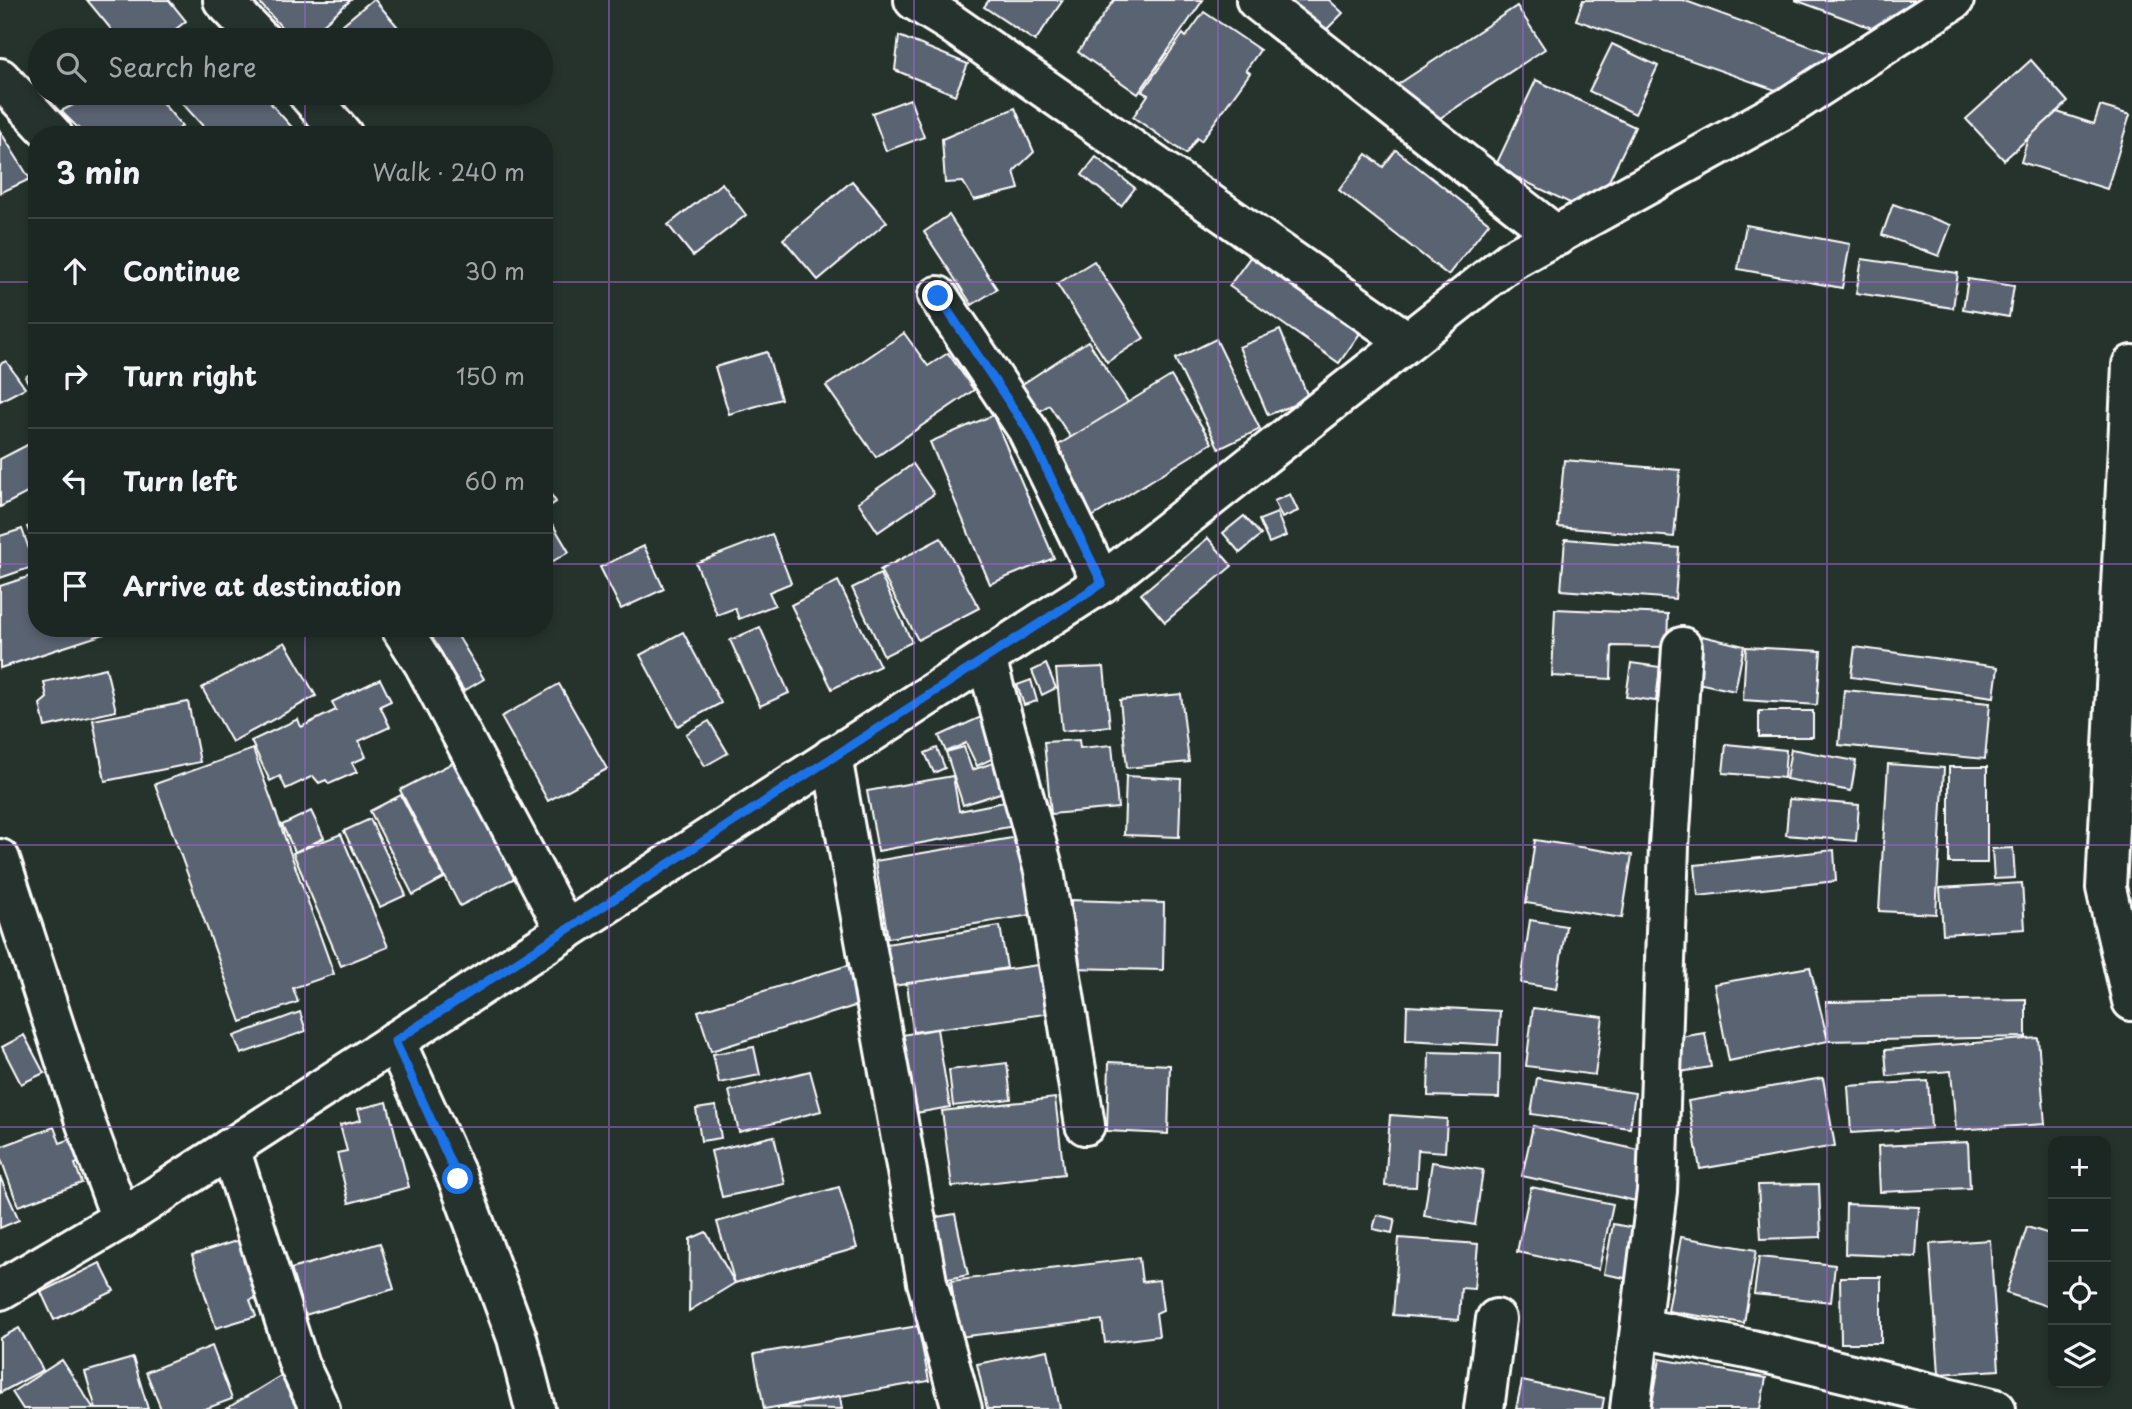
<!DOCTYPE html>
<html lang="en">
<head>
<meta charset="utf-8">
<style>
  :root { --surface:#1c2622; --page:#252e2a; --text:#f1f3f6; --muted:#a0a5a5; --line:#3a4340 }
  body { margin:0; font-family:"Playpen Sans",sans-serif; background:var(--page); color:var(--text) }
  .controls { position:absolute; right:21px; bottom:21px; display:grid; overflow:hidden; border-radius:14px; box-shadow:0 4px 10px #0003 }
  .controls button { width:63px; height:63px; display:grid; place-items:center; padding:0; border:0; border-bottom:2px solid var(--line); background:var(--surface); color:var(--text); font:35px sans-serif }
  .stop { position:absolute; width:21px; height:21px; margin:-16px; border:5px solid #1a73e8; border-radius:50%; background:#fff }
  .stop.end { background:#1a73e8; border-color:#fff; box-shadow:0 2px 7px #0008 }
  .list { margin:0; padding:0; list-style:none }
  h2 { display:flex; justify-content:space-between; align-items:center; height:91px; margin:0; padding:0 28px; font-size:30px }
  h2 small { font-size:23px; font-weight:400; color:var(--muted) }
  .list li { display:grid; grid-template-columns:46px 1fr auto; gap:21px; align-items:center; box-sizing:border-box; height:105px; padding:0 28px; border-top:2px solid var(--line) }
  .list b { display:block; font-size:26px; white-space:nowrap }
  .list em { font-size:23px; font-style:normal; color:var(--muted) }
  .icon { flex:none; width:38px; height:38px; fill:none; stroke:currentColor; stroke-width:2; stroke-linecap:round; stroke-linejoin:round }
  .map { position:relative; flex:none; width:2132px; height:1409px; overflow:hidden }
  .search { position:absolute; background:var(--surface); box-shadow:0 4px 10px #0003; left:28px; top:28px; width:525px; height:77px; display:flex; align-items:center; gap:18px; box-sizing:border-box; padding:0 24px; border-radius:38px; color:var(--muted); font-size:26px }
  .panel { position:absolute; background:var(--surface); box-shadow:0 4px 10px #0003; left:28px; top:126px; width:525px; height:511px; border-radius:28px }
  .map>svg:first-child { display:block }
</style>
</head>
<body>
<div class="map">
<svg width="2132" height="1409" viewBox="0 0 2132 1409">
  <rect width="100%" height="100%" fill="#26332d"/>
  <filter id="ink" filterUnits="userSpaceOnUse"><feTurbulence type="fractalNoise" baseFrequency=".0143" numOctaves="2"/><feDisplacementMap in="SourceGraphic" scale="14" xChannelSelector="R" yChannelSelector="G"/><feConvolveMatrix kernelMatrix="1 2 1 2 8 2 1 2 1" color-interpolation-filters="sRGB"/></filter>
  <g filter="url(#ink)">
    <g fill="#5a6471" stroke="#fff" stroke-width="2">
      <polygon points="87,0 169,0 186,21 162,40 120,40"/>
      <polygon points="257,0 351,0 305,40 293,40"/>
      <polygon points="372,0 375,0 409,40 324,40"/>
      <polygon points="989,0 1063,0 1035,41 984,7"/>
      <polygon points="1114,0 1203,0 1138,94 1078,52"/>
      <polygon points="1281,0 1329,0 1343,13 1320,36"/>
      <polygon points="1583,0 1683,0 1834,55 1781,92 1576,20"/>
      <polygon points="1795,0 1921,0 1883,32"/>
      <polygon points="1517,6 1545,49 1422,130 1394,87"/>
      <polygon points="1204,12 1260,50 1246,70 1250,73 1201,141 1197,138 1186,154 1133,117 1148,95 1142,92 1183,34 1186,37"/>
      <polygon points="899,36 968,64 955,95 895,70"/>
      <polygon points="1612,44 1658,66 1635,114 1589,91"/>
      <polygon points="2031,60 2068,102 2004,160 1966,119"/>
      <polygon points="1536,80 1635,127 1593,214 1495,167"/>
      <polygon points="97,93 117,93 124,98 131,93 154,93 182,126 172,135 85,135 61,111"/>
      <polygon points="173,93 281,93 271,104 299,135 211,135"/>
      <polygon points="355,93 374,93 363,103"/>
      <polygon points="910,99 924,137 886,151 872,113"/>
      <polygon points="2100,106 2130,115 2107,189 2021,162 2028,138 2057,112 2094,124"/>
      <polygon points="1015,108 1034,152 1014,171 1019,189 974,200 963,182 945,183 942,139"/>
      <polygon points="0,131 30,179 0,193"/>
      <polygon points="1396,150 1489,223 1448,275 1339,190 1367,154 1383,167"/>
      <polygon points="1096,157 1135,188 1121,206 1082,175"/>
      <polygon points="852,181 887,222 818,280 783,239"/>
      <polygon points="722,183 746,215 693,256 668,225"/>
      <polygon points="1893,204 1951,225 1939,256 1882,235"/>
      <polygon points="949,215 997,289 972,305 924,232"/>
      <polygon points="1746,225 1850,244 1842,288 1738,269"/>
      <polygon points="1254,252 1363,329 1339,363 1229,286"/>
      <polygon points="1862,259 1958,273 1953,308 1856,293"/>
      <polygon points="1094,261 1144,338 1107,362 1057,284"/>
      <polygon points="1968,279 2014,286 2009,317 1963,309"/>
      <polygon points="1280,330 1309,399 1268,415 1239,347"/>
      <polygon points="904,333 928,366 948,353 974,390 876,457 826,386"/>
      <polygon points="1216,339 1260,429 1219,449 1175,359"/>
      <polygon points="1088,341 1131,407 1075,444 1049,405 1030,418 1012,391"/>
      <polygon points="767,352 781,399 729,414 715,367"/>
      <polygon points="6,361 25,388 0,401 0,364"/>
      <polygon points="37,370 37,398 25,377"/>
      <polygon points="1171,376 1212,443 1092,517 1050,450"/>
      <polygon points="993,415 1054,558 990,584 930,442"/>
      <polygon points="37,440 37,488 0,507 0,459"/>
      <polygon points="1564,460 1680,470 1674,537 1558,527"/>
      <polygon points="913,464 934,494 878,532 858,502"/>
      <polygon points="544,484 556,502 544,510"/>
      <polygon points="37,491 37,513 29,494"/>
      <polygon points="1290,494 1298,511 1282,518 1274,501"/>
      <polygon points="1277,513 1286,536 1269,543 1259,520"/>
      <polygon points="1244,516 1261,535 1240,553 1223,533"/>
      <polygon points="37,523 37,550 27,527"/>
      <polygon points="553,525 569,552 544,566 544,530"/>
      <polygon points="22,529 35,566 0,578 0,536"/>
      <polygon points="772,534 791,583 769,592 775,605 739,619 735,608 717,615 696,563"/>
      <polygon points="941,538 979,608 918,640 880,570"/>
      <polygon points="1208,538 1232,566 1165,622 1141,594"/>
      <polygon points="1565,539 1679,548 1675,599 1561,590"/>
      <polygon points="644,546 664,589 621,609 600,567"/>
      <polygon points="37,574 37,628 102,628 104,634 0,668 0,586"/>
      <polygon points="880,574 912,642 884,656 852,588"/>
      <polygon points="838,581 880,666 832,689 791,605"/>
      <polygon points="1555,609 1668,614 1667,647 1612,646 1611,679 1552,676"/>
      <polygon points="760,627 789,693 760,706 730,640"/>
      <polygon points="450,628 453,628 484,679 464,691 432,638"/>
      <polygon points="683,632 721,703 678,726 640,655"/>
      <polygon points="1702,636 1744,646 1735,691 1693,682"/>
      <polygon points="285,642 316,696 232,742 202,688"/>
      <polygon points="1746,647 1821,651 1817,705 1743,700"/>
      <polygon points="1855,647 1998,667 1994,697 1851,677"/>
      <polygon points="1631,663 1660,667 1656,701 1626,697"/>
      <polygon points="1046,664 1056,688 1042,695 1032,671"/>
      <polygon points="1104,667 1110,726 1062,731 1056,669"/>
      <polygon points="106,668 116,711 45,727 40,704 47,698 44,682"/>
      <polygon points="380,679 391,701 380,706 390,727 359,741 366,757 352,763 357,772 329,784 326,780 319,783 313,776 286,789 280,776 270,781 251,741 298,719 301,727 336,710 332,702"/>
      <polygon points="1031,680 1037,701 1024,705 1017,685"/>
      <polygon points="559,684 607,769 548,801 501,717"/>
      <polygon points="1844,690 1990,703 1985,759 1839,745"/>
      <polygon points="1181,694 1189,762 1127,768 1120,700"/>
      <polygon points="188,702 200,762 105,781 93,720"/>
      <rect x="1759" y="711" width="54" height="26"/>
      <polygon points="981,717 1000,755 977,766 966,743 946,752 939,736"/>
      <polygon points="709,721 728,753 705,766 686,734"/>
      <polygon points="1079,740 1080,748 1112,745 1118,808 1051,814 1044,742"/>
      <polygon points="1726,744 1786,750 1784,778 1723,773"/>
      <polygon points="964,747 972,770 996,762 1006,791 963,805 946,752"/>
      <polygon points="937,748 945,768 934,773 925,753"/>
      <polygon points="253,749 334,974 293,988 298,1002 241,1022 155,784"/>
      <polygon points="1791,749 1856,761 1851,791 1786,779"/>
      <polygon points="456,761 517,877 460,906 400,790"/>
      <polygon points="1888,764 1944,768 1936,914 1879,911"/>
      <rect x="1949" y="767" width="38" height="96"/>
      <polygon points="953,776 959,811 1009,801 1014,826 878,851 867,791"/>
      <polygon points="1126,776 1181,779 1179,837 1124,835"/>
      <polygon points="401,795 444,878 413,895 370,811"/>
      <polygon points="1789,799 1859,805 1856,841 1786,835"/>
      <polygon points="311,811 324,838 295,852 282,825"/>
      <polygon points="370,819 406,895 380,907 344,831"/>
      <polygon points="341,834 388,947 341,966 293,853"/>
      <polygon points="1018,837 1031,915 888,938 875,861"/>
      <polygon points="1535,840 1632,855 1622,918 1526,903"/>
      <polygon points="2013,848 2015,878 1994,879 1992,849"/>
      <polygon points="1834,850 1836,881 1698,896 1695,865"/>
      <polygon points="2022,883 2025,929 1943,934 1940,888"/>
      <polygon points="1071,900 1164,903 1163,970 1071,968"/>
      <polygon points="1530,920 1566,926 1556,989 1521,983"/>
      <polygon points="1000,926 1007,968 893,986 886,944"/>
      <polygon points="1046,964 1053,1013 913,1032 907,983"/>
      <polygon points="849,965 861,1004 711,1051 698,1011"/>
      <polygon points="1810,967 1828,1041 1729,1061 1714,984"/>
      <polygon points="2026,999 2026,1037 1828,1041 1826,1002"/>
      <polygon points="1407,1006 1500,1011 1498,1045 1406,1040"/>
      <polygon points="1533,1008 1603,1017 1595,1075 1526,1066"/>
      <polygon points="300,1012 306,1031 241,1054 234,1036"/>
      <polygon points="937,1029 950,1107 916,1113 902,1035"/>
      <polygon points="1705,1033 1711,1067 1673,1073 1668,1039"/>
      <polygon points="24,1035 44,1073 21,1084 2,1047"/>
      <polygon points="2038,1038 2045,1124 1956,1130 1951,1071 1887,1076 1885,1050"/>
      <polygon points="754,1047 760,1075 719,1083 713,1054"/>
      <polygon points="1429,1052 1500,1054 1499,1098 1428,1096"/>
      <polygon points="1109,1062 1170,1065 1168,1134 1107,1131"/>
      <polygon points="1007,1063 1011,1099 953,1106 949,1070"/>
      <polygon points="810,1071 821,1111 739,1132 729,1091"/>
      <polygon points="1537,1078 1635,1093 1630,1128 1531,1114"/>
      <polygon points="1823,1078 1835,1146 1700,1169 1688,1101"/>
      <polygon points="1928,1081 1931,1128 1851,1133 1848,1086"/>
      <polygon points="1055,1098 1064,1174 952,1187 942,1111"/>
      <polygon points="387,1102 409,1187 349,1203 337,1153 347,1151 340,1125 361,1120 358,1109"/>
      <polygon points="716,1106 721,1138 701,1141 696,1109"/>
      <polygon points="1390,1115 1447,1119 1445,1152 1418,1150 1416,1187 1385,1186"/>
      <polygon points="1533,1126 1647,1152 1636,1201 1522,1176"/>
      <polygon points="54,1127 60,1143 74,1138 83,1161 75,1164 82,1183 18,1206 0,1156 0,1147"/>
      <polygon points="774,1136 785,1184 722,1197 711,1151"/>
      <polygon points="1968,1142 1970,1188 1880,1192 1878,1146"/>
      <polygon points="1432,1162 1483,1170 1475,1225 1424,1216"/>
      <polygon points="0,1177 19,1220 0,1228"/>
      <polygon points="1819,1184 1821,1237 1761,1239 1758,1185"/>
      <polygon points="839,1187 857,1248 735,1283 717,1222"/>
      <polygon points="1531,1187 1613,1204 1599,1269 1517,1252"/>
      <polygon points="1846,1204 1919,1207 1916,1257 1845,1254"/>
      <polygon points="955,1214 968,1275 943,1280 931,1218"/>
      <polygon points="1377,1215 1395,1219 1392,1233 1373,1229"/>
      <polygon points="1613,1224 1639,1229 1630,1279 1604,1274"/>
      <polygon points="2027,1227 2053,1235 2053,1308 2006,1293"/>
      <polygon points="706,1232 735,1283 689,1311 690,1239"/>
      <polygon points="252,1236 270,1293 250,1300 256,1316 216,1328 192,1255"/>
      <polygon points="1681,1237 1756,1250 1744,1323 1668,1311"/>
      <polygon points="1399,1238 1478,1244 1474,1289 1461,1288 1459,1320 1393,1315"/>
      <polygon points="1990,1240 1999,1370 1939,1374 1930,1244"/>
      <polygon points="380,1243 394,1289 305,1315 291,1269"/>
      <polygon points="1759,1257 1835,1265 1831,1302 1754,1294"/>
      <polygon points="1139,1258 1142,1282 1159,1280 1163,1310 1156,1313 1159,1336 1105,1343 1102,1320 959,1337 951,1281"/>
      <polygon points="100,1263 114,1291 54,1320 41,1292"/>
      <polygon points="1840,1277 1881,1277 1881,1343 1841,1343"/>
      <polygon points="918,1326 929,1381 764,1409 754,1354"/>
      <polygon points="19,1328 43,1370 0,1393 0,1338"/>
      <polygon points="212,1346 232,1399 205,1409 161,1409 146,1372"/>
      <polygon points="1048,1350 1060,1409 987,1409 977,1364"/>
      <polygon points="133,1358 148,1409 96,1409 85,1372"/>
      <polygon points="1660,1359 1766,1378 1760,1409 1651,1409"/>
      <polygon points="62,1360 94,1409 23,1409 12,1392"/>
      <polygon points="282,1375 303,1409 226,1409"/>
      <polygon points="1522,1381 1604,1398 1602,1409 1516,1409"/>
      <polygon points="840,1396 842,1409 777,1408"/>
    </g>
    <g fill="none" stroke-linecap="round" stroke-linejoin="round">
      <defs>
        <g id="minor">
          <polyline points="223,0 261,40"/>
          <polyline points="914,0 948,21 1407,341"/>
          <polyline points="1256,0 1557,236"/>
          <polyline points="0,78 53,135"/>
          <polyline points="307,93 343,135"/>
          <polyline points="938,296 1027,429 1102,583"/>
          <polyline points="2132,365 2106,888 2132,1001"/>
          <polyline points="401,628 424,664 566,931"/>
          <polyline points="986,658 1044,871 1085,1125"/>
          <polyline points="832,757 927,1282 962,1409"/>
          <polyline points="0,859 86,1124 121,1219"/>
          <polyline points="395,1041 458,1179 517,1338 535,1409"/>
          <polyline points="230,1148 299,1365 320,1409"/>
          <polyline points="0,1290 121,1219 1102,583 1511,260 1788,107 1954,0"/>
          <polyline points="1640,1328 1752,1350 1996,1409"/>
          <polyline points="1484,1409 1496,1319"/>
          <polyline points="1630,1409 1657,1191 1669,846 1682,647"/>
        </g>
      </defs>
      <use href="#minor" stroke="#fff" stroke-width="44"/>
      <use href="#minor" stroke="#26332d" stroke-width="38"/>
    </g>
  </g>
  <g fill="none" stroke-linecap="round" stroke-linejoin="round" filter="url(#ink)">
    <polyline stroke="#1a73e8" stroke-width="9" points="458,1179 395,1041 1102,583 1027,429 938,296"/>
  </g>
  <path fill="none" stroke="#9c61cf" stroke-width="2" stroke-opacity="0.55" d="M305 0V40M609 0V1409M914 0V1409M1218 0V1409M1523 0V1409M1827 0V1409M305 93V135M0 282H37M544 282H2132M0 564H37M544 564H2132M305 628V1409M0 845H2132M0 1127H2132"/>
</svg>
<div class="controls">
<button>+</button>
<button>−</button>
<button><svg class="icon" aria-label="locate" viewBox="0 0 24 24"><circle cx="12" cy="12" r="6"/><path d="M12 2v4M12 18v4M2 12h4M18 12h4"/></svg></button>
<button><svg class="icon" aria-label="layers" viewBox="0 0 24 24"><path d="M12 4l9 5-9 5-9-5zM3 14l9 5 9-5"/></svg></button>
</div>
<div class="stop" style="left:458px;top:1179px"></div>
<div class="stop end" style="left:938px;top:296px"></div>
<div class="search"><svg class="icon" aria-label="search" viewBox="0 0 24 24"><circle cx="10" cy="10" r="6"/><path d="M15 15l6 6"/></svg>Search here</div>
<section class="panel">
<h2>3 min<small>Walk · 240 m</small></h2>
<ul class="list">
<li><svg class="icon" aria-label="ahead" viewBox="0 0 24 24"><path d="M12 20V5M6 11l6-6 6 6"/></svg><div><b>Continue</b></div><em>30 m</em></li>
<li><svg class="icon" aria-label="right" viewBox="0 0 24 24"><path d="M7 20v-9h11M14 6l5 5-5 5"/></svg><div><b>Turn right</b></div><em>150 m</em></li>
<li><svg class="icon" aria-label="left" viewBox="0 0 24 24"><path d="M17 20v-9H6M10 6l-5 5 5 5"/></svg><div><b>Turn left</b></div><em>60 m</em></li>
<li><svg class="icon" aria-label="arrive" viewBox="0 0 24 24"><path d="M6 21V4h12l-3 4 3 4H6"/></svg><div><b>Arrive at destination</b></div></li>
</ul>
</section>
</div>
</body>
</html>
